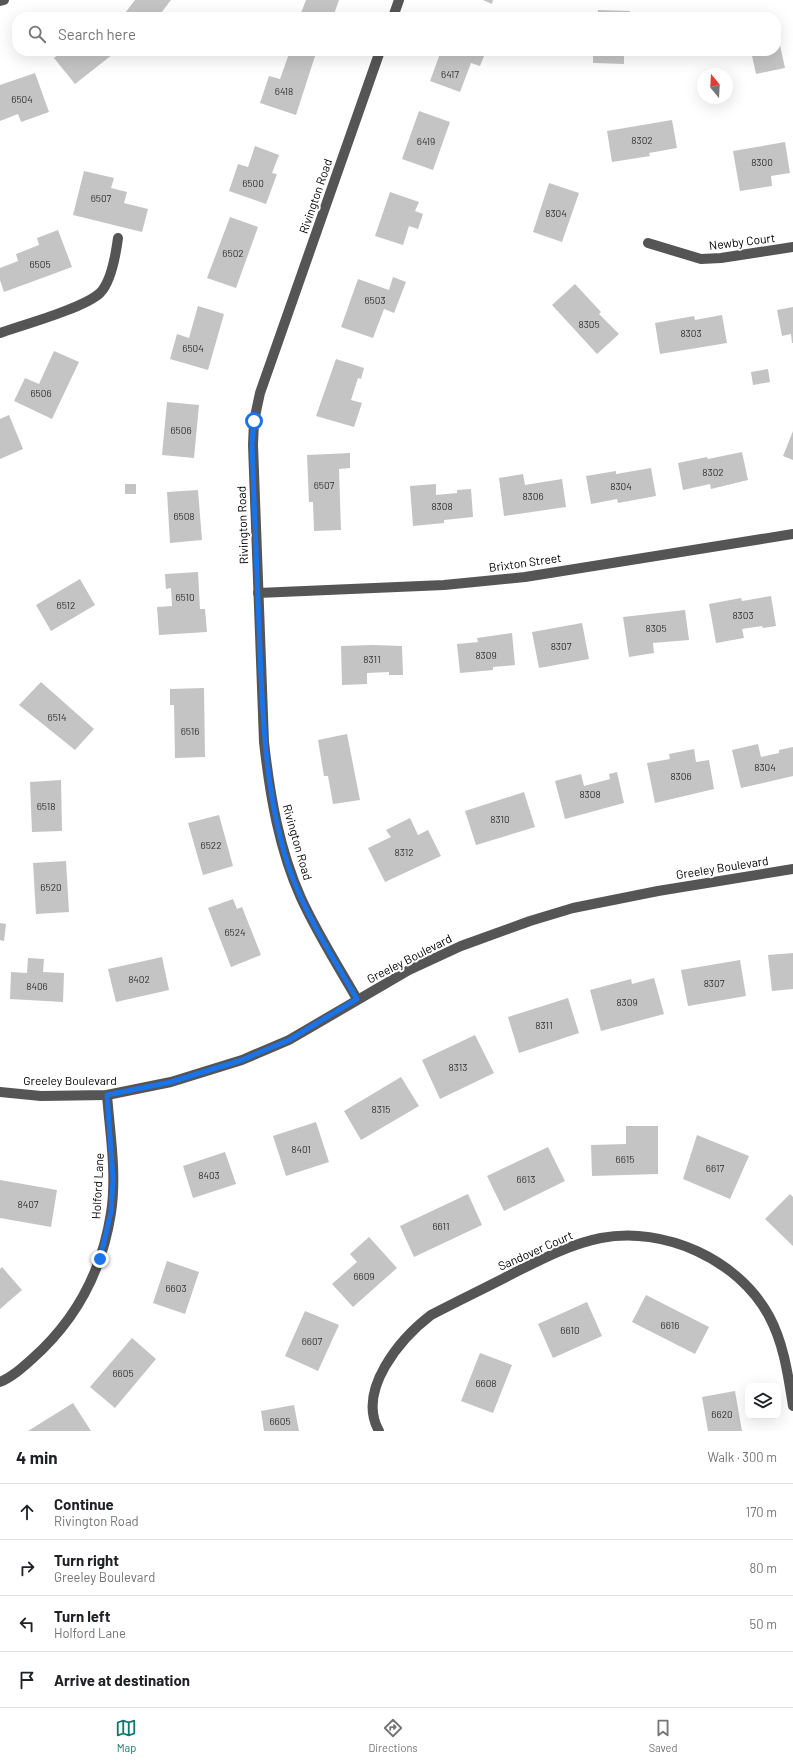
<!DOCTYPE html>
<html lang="en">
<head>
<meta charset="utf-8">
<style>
  :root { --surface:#fff; --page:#f6f6f6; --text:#202124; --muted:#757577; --line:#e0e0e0; --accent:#0f766e }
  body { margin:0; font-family:Barlow,sans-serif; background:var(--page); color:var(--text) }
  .controls { position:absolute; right:12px; bottom:12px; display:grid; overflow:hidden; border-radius:8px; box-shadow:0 4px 16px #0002 }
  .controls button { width:36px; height:36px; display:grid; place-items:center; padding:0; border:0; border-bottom:1px solid var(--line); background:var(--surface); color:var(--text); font:20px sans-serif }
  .compass { position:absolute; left:697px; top:68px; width:36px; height:36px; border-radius:50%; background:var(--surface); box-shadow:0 4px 16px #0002; rotate:342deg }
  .stop { position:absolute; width:12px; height:12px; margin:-9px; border:3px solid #1a73e8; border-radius:50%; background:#fff }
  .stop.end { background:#1a73e8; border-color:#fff; box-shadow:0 1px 4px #0008 }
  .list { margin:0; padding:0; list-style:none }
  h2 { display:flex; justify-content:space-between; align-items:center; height:52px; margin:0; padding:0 16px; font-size:17px }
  h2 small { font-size:13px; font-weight:400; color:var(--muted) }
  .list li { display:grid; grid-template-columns:26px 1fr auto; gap:12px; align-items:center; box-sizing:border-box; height:56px; padding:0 16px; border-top:1px solid var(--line) }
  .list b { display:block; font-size:15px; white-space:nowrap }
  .list p { margin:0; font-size:13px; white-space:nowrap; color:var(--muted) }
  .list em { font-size:13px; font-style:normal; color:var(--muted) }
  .icon { flex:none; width:22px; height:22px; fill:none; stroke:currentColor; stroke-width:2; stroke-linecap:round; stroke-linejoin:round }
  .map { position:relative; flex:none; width:793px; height:1431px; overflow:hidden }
  .search { position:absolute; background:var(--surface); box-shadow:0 4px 16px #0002; left:12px; right:12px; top:12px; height:44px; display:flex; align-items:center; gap:10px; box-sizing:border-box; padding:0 14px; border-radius:16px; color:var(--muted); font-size:15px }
  .sheet { height:276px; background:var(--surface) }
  nav { display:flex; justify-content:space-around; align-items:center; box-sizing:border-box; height:56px; border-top:1px solid var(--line); background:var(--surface); font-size:11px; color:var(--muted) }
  nav a { display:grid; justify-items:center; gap:2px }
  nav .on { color:var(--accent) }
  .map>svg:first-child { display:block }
</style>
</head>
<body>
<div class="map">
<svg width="793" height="1431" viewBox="0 0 793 1431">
  <rect width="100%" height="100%" fill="#fff"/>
  <g fill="#c4c4c4">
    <polygon points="135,0 171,0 158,17 131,17 125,13"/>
    <polygon points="306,0 339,0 333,17 312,17 301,13"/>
    <polygon points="483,0 493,0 492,4"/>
    <polygon points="598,10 630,11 630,17 598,17"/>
    <polygon points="776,27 785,68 756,74 751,51 776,51"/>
    <polygon points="62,51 117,51 75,84 54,58"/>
    <polygon points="290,51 299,51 315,56 296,115 260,103 269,76 280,79"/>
    <polygon points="441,51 486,51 480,66 471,63 460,92 430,81"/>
    <polygon points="593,51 624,51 624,64 593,63"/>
    <polygon points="35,73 49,112 21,122 18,114 0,121 0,85"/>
    <polygon points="419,111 450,122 433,170 402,159"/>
    <polygon points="672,120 677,148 649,153 650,156 612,162 607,131"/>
    <polygon points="785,142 790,173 771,176 772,186 740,191 733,151"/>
    <polygon points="255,146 279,155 272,173 277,174 266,204 229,191 238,164 248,167"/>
    <polygon points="84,171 114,178 111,188 127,192 124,203 148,209 142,232 73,215"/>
    <polygon points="549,183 579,193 562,242 533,232"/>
    <polygon points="390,192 419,202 415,211 423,214 418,229 409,226 403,245 375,236"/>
    <polygon points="230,217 258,227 236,288 207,278"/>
    <polygon points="58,230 72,267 4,292 0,280 0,268 18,261 16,254 39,245 37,238"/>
    <polygon points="393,277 406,282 394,313 384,309 373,338 341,327 358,279 389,290"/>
    <polygon points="575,284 601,312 599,314 619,334 597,354 552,305"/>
    <polygon points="198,306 224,314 208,370 170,359 177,334 189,338"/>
    <polygon points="793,307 793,343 792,343 791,334 782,336 777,310"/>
    <polygon points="722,315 727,343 660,354 655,323 694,316 695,320"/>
    <polygon points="54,351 79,362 52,419 14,401 25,378 39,384"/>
    <polygon points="336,359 364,368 361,379 358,378 351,400 362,403 354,427 316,416"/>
    <polygon points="768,369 770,382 753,385 751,372"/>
    <polygon points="167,402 199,405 194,458 162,455"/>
    <polygon points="9,415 23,449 0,459 0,419"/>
    <polygon points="793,431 793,460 783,456"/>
    <polygon points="742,452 748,480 711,489 710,484 683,490 678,463 707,457 708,459"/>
    <polygon points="350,453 350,468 339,469 341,530 314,531 313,502 309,502 307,455"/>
    <polygon points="651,468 656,496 618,503 617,499 591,504 586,476 616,471 616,474"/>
    <polygon points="523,474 525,485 562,479 566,507 504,516 499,478"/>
    <rect x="125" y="484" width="11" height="10"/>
    <polygon points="436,484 436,495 457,493 457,490 471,489 473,517 444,520 444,523 413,526 410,486"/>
    <polygon points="198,490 202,540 170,543 167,492"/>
    <polygon points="198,572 200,609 205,609 207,632 159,635 157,607 172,606 171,588 166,589 165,574"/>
    <polygon points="80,579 95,605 51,631 36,605"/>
    <polygon points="771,596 776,626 763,628 762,626 742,629 744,638 716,643 709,604 741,598 742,601"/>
    <polygon points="685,610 689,640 653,643 654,653 629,657 623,617"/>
    <polygon points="582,623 589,659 539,668 532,632"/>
    <polygon points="512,633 515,665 493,667 493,670 460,673 457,644 478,642 477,638"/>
    <polygon points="373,645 402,646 403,675 389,675 389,672 367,673 367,684 342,685 341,646"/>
    <polygon points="41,682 94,729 75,750 19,705"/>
    <polygon points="204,688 205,757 175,758 174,705 170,705 170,689"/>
    <polygon points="347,734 360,800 333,804 328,776 324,776 318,740"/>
    <polygon points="758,744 761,757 779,753 779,750 793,747 793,776 741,788 732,750"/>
    <polygon points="694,749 696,762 709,760 714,789 655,803 647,763 670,759 669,754"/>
    <polygon points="617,772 624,803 565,819 555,781 581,774 584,786 610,779 609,774"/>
    <polygon points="61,780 62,831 32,832 30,782"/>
    <polygon points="524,792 535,827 476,845 465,811"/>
    <polygon points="219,815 233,866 203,875 188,823"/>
    <polygon points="410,818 418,835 428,830 441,856 385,882 368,848 391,837 386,830"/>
    <polygon points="66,861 69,912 36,914 33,863"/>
    <polygon points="233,899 237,909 242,907 261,955 231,967 208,908"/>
    <polygon points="0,923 6,924 4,941 0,940"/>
    <polygon points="793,953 793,989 772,991 768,955"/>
    <polygon points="162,957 169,990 116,1002 108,969"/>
    <polygon points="28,958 44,959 43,972 64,973 63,1002 10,999 11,972 27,973"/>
    <polygon points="740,960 746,996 688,1006 681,970"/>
    <polygon points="654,978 664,1014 601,1031 590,990 631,979 632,984"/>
    <polygon points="568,998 579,1033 519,1053 508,1017"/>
    <polygon points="475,1035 494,1073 440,1099 422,1060"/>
    <polygon points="401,1077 419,1106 361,1140 344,1111"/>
    <polygon points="316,1122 329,1162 286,1176 273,1136"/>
    <polygon points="626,1126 658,1126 658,1174 592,1176 591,1145 626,1144"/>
    <polygon points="697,1135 749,1156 730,1199 683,1179"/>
    <polygon points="548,1147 565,1181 504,1211 487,1176"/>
    <polygon points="225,1152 236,1184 193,1198 183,1166"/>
    <polygon points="0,1180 57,1190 51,1227 0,1218"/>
    <polygon points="468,1194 482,1225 414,1257 400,1226"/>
    <polygon points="790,1194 793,1197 793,1246 765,1219"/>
    <polygon points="369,1237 397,1268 353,1307 332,1284 357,1262 350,1254"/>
    <polygon points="167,1261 199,1272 185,1314 153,1303"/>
    <polygon points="2,1267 22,1290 0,1309 0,1269"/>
    <polygon points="646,1295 709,1327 695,1354 632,1322"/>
    <polygon points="587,1302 602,1336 553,1358 538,1324"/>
    <polygon points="305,1311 339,1325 318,1371 285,1356"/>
    <polygon points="132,1338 156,1359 115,1408 90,1387"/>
    <polygon points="480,1353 512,1365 493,1413 461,1401"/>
    <polygon points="735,1391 742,1431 708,1431 702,1397"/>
    <polygon points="73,1403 91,1431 28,1431"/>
    <polygon points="294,1405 299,1431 264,1431 261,1411"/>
  </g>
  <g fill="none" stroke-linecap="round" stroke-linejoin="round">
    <g stroke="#555" stroke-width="10">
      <polyline points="0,1 4,0"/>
      <polyline points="393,17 399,0"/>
      <polyline points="648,243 701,259 721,258 793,247"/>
      <path d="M0 333C23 325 84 308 100 293 111 282 116 253 118 238"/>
      <polyline points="258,593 444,585 525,577 793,534"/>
      <path d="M357 999C338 966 317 933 301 898 279 849 270 796 264 742L253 445 254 421 260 393 380 51"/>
      <polyline points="0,1092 41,1096 107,1095 171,1082 242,1060 289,1040 409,970 461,946 530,921 573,908 658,891 793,869"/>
      <path d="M0 1382C12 1377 22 1368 32 1359 75 1321 102 1271 111 1213 117 1174 110 1134 107 1095"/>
      <path d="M379 1431C356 1390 401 1338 431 1315 458 1301 485 1288 512 1274 540 1260 570 1244 601 1238 664 1226 738 1259 769 1316 784 1344 788 1375 793 1406"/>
    </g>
  </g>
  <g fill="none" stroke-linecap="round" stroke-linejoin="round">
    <path stroke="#1a73e8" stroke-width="5" d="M100 1259 111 1212 113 1179 107 1095 171 1082 242 1060 289 1040 357 999C332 956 304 913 288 865 266 796 263 725 260 653 257 584 255 514 252 445L254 421"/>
  </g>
  <g text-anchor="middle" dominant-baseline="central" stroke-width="4" stroke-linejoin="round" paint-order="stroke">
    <g font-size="10" fill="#313131">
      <text x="450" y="74">6417</text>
      <text x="284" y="91">6418</text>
      <text x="22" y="99">6504</text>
      <text x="642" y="140">8302</text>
      <text x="426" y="141">6419</text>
      <text x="762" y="162">8300</text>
      <text x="253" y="183">6500</text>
      <text x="101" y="198">6507</text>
      <text x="556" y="213">8304</text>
      <text x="233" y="253">6502</text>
      <text x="40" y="264">6505</text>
      <text x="375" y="300">6503</text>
      <text x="589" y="324">8305</text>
      <text x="691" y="333">8303</text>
      <text x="193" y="348">6504</text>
      <text x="41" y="393">6506</text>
      <text x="181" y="430">6506</text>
      <text x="713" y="472">8302</text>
      <text x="324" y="485">6507</text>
      <text x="621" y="486">8304</text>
      <text x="533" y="496">8306</text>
      <text x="442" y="506">8308</text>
      <text x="184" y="516">6508</text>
      <text x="185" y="597">6510</text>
      <text x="66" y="605">6512</text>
      <text x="743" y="615">8303</text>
      <text x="656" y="628">8305</text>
      <text x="561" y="646">8307</text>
      <text x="486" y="655">8309</text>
      <text x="372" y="659">8311</text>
      <text x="57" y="717">6514</text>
      <text x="190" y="731">6516</text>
      <text x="765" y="767">8304</text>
      <text x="681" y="776">8306</text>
      <text x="590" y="794">8308</text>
      <text x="46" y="806">6518</text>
      <text x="500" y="819">8310</text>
      <text x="211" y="845">6522</text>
      <text x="404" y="852">8312</text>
      <text x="51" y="887">6520</text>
      <text x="235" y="932">6524</text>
      <text x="139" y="979">8402</text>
      <text x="714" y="983">8307</text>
      <text x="37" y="986">8406</text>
      <text x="627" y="1002">8309</text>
      <text x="544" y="1025">8311</text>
      <text x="458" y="1067">8313</text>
      <text x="381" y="1109">8315</text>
      <text x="301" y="1149">8401</text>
      <text x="625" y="1159">6615</text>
      <text x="715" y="1168">6617</text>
      <text x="209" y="1175">8403</text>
      <text x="526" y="1179">6613</text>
      <text x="28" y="1204">8407</text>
      <text x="441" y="1226">6611</text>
      <text x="364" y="1276">6609</text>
      <text x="176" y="1288">6603</text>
      <text x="670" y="1325">6616</text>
      <text x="570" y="1330">6610</text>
      <text x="312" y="1341">6607</text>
      <text x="123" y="1373">6605</text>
      <text x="486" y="1383">6608</text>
      <text x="722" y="1414">6620</text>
      <text x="280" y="1421">6605</text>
    </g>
    <g font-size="12" fill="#000" stroke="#fff">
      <text transform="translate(315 196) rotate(-71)">Rivington Road</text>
      <text transform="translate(742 241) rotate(-7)">Newby Court</text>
      <text transform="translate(242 525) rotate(-92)">Rivington Road</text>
      <text transform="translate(525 562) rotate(-8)">Brixton Street</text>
      <text transform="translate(298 842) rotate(74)">Rivington Road</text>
      <text transform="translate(722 867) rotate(-9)">Greeley Boulevard</text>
      <text transform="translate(409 958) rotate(-27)">Greeley Boulevard</text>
      <text x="70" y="1080">Greeley Boulevard</text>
      <text transform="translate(97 1186) rotate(-87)">Holford Lane</text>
      <text transform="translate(535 1250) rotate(-24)">Sandover Court</text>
    </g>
  </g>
</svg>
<div class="controls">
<button><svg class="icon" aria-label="layers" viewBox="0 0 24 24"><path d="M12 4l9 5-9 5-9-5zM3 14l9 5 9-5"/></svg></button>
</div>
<svg class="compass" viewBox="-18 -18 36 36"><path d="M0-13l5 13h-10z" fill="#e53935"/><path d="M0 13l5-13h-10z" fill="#757577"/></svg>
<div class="stop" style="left:254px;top:421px"></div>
<div class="stop end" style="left:100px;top:1259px"></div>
<div class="search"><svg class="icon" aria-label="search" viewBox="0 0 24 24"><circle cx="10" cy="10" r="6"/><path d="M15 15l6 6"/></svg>Search here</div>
</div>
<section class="sheet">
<h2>4 min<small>Walk · 300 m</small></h2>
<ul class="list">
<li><svg class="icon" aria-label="ahead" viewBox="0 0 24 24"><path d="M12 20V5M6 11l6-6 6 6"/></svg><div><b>Continue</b><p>Rivington Road</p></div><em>170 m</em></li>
<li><svg class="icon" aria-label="right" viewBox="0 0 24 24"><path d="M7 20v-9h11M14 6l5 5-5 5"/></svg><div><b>Turn right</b><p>Greeley Boulevard</p></div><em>80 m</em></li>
<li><svg class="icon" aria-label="left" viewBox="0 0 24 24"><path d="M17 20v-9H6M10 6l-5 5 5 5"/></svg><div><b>Turn left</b><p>Holford Lane</p></div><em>50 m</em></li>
<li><svg class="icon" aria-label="arrive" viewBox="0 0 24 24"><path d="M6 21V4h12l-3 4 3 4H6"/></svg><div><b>Arrive at destination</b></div></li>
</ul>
</section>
<nav>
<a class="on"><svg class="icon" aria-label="map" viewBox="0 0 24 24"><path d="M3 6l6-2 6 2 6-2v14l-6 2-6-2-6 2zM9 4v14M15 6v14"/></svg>Map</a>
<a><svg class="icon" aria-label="directions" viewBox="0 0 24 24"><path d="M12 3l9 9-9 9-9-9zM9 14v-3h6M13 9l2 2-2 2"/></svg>Directions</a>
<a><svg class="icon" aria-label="saved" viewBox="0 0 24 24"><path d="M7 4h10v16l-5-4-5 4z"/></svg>Saved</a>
</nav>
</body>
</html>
